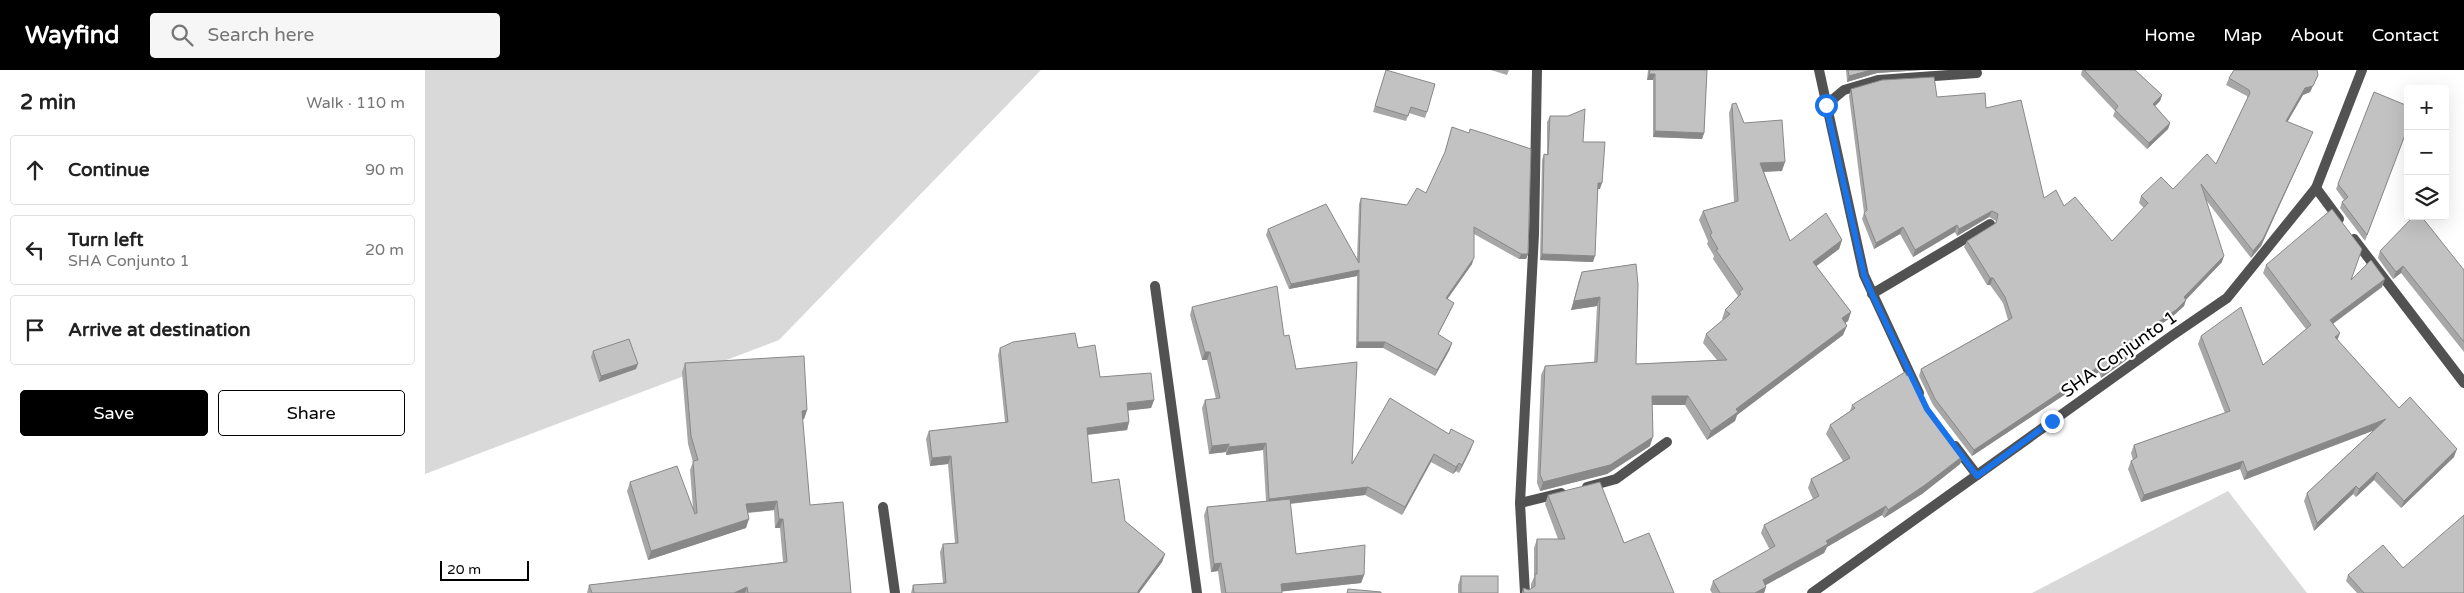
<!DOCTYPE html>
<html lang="en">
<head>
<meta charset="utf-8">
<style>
  :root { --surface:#fff; --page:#f6f6f6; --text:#222; --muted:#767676; --line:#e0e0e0; --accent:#000 }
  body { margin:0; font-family:"Varela Round",sans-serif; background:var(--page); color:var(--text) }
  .controls { position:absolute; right:15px; top:15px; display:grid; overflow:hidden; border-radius:5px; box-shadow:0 5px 20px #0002 }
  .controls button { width:45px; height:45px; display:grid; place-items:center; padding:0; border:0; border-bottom:1px solid var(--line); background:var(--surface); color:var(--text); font:25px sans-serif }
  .scale { position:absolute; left:15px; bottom:12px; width:89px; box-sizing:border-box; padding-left:5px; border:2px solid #000; border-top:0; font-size:14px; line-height:18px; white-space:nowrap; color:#000; -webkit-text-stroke:4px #fff; paint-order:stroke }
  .stop { position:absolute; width:15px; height:15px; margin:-11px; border:4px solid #1a73e8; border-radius:50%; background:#fff }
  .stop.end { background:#1a73e8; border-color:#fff; box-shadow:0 1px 5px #0008 }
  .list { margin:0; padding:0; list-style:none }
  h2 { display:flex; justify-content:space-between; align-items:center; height:65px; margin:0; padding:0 20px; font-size:21px }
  h2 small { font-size:16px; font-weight:400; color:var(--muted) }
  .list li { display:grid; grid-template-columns:32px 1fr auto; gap:15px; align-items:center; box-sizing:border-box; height:70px; margin:0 10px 10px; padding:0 10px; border:1px solid var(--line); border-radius:5px }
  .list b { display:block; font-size:19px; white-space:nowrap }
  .list p { margin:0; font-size:16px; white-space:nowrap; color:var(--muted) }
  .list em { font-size:16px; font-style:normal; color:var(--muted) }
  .actions { display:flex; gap:10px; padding:15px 20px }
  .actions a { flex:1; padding:11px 0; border:1px solid var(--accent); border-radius:5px; text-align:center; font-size:18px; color:var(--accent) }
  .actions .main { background:var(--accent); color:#fff }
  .icon { flex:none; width:28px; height:28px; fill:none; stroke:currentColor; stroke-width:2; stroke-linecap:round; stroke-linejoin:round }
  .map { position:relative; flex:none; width:2039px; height:523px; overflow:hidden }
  header { display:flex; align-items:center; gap:30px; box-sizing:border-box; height:70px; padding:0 25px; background:var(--accent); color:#fff }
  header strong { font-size:24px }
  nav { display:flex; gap:28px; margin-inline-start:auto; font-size:18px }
  .search { width:350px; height:45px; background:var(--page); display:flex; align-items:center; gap:12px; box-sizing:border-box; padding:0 18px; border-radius:5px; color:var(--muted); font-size:19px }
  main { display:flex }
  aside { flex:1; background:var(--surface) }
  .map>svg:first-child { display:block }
</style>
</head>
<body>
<header>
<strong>Wayfind</strong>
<div class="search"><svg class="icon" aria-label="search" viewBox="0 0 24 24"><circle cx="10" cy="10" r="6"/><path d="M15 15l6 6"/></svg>Search here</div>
<nav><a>Home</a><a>Map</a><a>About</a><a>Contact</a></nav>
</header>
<main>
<aside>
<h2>2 min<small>Walk · 110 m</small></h2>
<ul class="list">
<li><svg class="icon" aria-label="ahead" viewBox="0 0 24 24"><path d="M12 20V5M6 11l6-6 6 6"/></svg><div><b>Continue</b></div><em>90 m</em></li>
<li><svg class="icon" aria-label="left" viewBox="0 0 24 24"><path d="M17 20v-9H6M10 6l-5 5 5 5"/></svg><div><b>Turn left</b><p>SHA Conjunto 1</p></div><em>20 m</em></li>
<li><svg class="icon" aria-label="arrive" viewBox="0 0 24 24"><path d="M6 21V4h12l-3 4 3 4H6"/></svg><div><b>Arrive at destination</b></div></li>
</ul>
<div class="actions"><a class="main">Save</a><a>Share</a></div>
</aside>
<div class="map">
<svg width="2039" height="523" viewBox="0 0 2039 523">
  <rect width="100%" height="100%" fill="#fff"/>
  <g fill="#d9d9d9">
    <polygon points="0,0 616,0 354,270 0,404"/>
    <polygon points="1803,421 1882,523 1607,523"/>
  </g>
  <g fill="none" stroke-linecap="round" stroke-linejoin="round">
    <g stroke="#525252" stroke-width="10">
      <polyline points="1394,0 1439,205 1494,323"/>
      <polyline points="1401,35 1419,20 1453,10 1552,3"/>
      <polyline points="1891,118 1914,149"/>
      <polyline points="1929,169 2039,313"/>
      <polyline points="730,216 772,523"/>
      <polyline points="1447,224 1565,154"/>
      <polyline points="1530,376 1552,405"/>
      <polyline points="1162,417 1191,409 1242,372"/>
      <polyline points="1095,433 1136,423"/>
      <polyline points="458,437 470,523"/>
      <polyline points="1100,523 1095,433 1109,164 1112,0"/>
      <polyline points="1387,523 1745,267 1802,228 1891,118 1937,0"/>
    </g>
  </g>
  <g fill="#a7a7a7">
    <polygon points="961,0 1002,42 1000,48 984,43 981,51 948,42"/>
    <polygon points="1066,0 1084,0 1082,5"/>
    <polygon points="1223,0 1282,0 1279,63 1277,69 1228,67 1228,10 1222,10"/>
    <polygon points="1421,0 1497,0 1452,3 1422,12"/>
    <polygon points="1657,0 1710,0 1737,25 1735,31 1730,36 1745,53 1743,59 1722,79 1688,46 1690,41 1656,5"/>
    <polygon points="1893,5 1885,22 1878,25 1862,52 1885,69 1836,176 1826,188 1781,130 1797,192 1761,229 1759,236 1748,246 1703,277 1704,283 1702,289 1676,308 1674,302 1547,386 1508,335 1494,306 1496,299 1583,250 1578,233 1565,215 1562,215 1539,177 1542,171 1570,154 1571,151 1564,147 1532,166 1530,162 1488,187 1475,164 1449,179 1437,149 1439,143 1424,26 1426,19 1512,27 1561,38 1619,128 1639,136 1687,171 1719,138 1714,133 1716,126 1748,119 1791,94 1822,29 1822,26 1801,15 1804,8"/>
    <polygon points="1949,22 1983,57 1940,171 1915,138 1917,132 1919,130 1911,119"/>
    <polygon points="1307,34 1319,53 1357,101 1339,102 1365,171 1417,170 1414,179 1391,196 1426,242 1423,251 1420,253 1418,265 1312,345 1310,351 1282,370 1260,335 1227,335 1225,376 1182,404 1115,421 1112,413 1116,305 1120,296 1169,292 1172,236 1146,240 1154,210 1157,202 1211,194 1211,294 1292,290 1278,273 1281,264 1298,250 1297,249 1300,240 1313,226 1288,189 1289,186 1282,174 1283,171 1274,150 1278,141 1309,132 1304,43"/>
    <polygon points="1125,46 1158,72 1175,119 1173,119 1168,192 1115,190 1117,90 1119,84 1122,85 1122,52"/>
    <polygon points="1027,57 1103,184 1101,189 1094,189 1049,164 1047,194 1022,229 1029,233 1027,238 1013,265 1025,279 1010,306 958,278 931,278 932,206 864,219 841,165 843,159 932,189 934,134 936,128 982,135 1001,123 1019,85"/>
    <polygon points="1955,181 2039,200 2039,282 1976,203 1968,209 1953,188"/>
    <polygon points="1841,195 1926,210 1957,217 1908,254 1912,270 1974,338 2029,387 1976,438 1949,410 1931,427 1928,424 1889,461 1879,431 1882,423 1949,360 1819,410 1815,399 1716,432 1703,399 1706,391 1708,390 1706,383 1709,375 1800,343 1773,274 1776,266 1838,295 1881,259 1838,203"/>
    <polygon points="767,237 859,266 871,299 927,394 1046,379 1034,403 1031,401 1028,404 1006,392 977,445 940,425 865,434 871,484 939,505 936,513 857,521 857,523 796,523 793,501 786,502 779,445 782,437 841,431 838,380 801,385 801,382 784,384 777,338 780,330 791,329 782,290 777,290 765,245"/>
    <polygon points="575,278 653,278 675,307 729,330 726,338 703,340 704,352 702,360 662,365 667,413 700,451 740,484 737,492 714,523 486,523 488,515 518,513 515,482 518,474 530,473 523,394 505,396 501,369 504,361 580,352 573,285"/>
    <polygon points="168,281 211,299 174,312 166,287"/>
    <polygon points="260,293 382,340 379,349 377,350 385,435 426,523 162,523 164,515 358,492 355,458 350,458 349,440 323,443 321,458 223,490 202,421 205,412 268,439 265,400 268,392 263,374 257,302"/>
    <polygon points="1500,334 1538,386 1535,394 1497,424 1459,448 1457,445 1402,477 1399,483 1340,515 1341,517 1339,523 1287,523 1285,520 1288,511 1345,480 1336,463 1339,455 1388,429 1383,418 1386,409 1418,391 1401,364 1405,355 1425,341 1427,335"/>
    <polygon points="1123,425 1199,473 1249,523 1097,523 1098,518 1104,520 1106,519 1106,514 1109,507 1109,478 1112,469 1133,469 1120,434"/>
    <polygon points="1978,498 2039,523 1932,523 1921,511 1923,505"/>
    <polygon points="1036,506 1073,523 1033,523 1033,515"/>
  </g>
  <g fill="#888">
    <polygon points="1446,0 1497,0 1452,3 1422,12 1424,6"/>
    <polygon points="1224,4 1230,4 1228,10 1222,10"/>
    <polygon points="1893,5 1885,22 1878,25 1859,58 1861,51 1880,18"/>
    <polygon points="1737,25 1735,31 1726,40 1728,34"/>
    <polygon points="1745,53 1743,59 1722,79 1724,73"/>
    <polygon points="1230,61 1279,63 1277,69 1228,67"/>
    <polygon points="1888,62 1836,176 1826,188 1828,181"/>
    <polygon points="1360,92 1357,101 1332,102 1335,93"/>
    <polygon points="1173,113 1177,113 1175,119 1171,119"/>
    <polygon points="1567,141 1564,147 1532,166 1534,159"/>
    <polygon points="1532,155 1530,162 1488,187 1490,180"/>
    <polygon points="1478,157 1475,164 1449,179 1451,173"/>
    <polygon points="1417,170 1414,179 1385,201 1388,192"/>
    <polygon points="1096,184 1103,184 1101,189 1094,189"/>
    <polygon points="1117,184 1170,186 1168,192 1115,190"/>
    <polygon points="1799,186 1797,192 1757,234 1759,227"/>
    <polygon points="1049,188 1047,194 1019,234 1021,228"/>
    <polygon points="1978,196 1976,203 1968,209 1971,202"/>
    <polygon points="934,200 932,206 864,219 866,214"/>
    <polygon points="1565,208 1568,208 1565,215 1562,215"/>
    <polygon points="1960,209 1957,217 1902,258 1905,250"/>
    <polygon points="1175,227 1172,236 1146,240 1149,231"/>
    <polygon points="1761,230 1759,236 1748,246 1699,279 1702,273"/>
    <polygon points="1426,242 1423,251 1414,257 1417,248"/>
    <polygon points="1422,256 1418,265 1312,345 1310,351 1282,370 1286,361 1311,339"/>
    <polygon points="1915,263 1912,271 1910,267"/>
    <polygon points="933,272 960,272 958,278 931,278"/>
    <polygon points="1027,273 1025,279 1010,306 1012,300"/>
    <polygon points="780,282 785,282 782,290 777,290"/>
    <polygon points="1704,283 1702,289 1700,291 1676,308 1678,302"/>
    <polygon points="213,294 211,299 174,312 176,306"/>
    <polygon points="1676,295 1674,302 1547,386 1549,380"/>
    <polygon points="1227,326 1263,326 1260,335 1224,335"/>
    <polygon points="729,330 726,338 700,341 702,333"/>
    <polygon points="382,340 379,349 373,350 377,341"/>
    <polygon points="1961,349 1958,357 1819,410 1822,402"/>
    <polygon points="704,352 702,360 659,365 662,358"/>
    <polygon points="1228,367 1225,376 1182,404 1115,421 1118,412"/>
    <polygon points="1049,371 1046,379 1034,403 1037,395"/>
    <polygon points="841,373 838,380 801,385 804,377"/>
    <polygon points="804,374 801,382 784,384 787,376"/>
    <polygon points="2032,379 2029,387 1976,438 1979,431"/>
    <polygon points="1009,384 1006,392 977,445 980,437"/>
    <polygon points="526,386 523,394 505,396 507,388"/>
    <polygon points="1538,386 1535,394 1497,424 1459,448 1463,440"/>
    <polygon points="1818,391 1815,399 1716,432 1719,425"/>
    <polygon points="1034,393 1031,401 1028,404 1031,397"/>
    <polygon points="1952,402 1949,410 1931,427 1934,419"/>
    <polygon points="1931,416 1928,424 1889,461 1892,453"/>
    <polygon points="943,417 940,425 842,436 844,429"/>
    <polygon points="352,431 349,440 317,443 321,434"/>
    <polygon points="1461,436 1457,445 1402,477 1399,483 1334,519 1338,510 1401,471"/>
    <polygon points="324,449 321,458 223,490 226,481"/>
    <polygon points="354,449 358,449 355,458 350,458"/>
    <polygon points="740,484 737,492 714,523 712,523 713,521"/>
    <polygon points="796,493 793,501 786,502 789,494"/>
    <polygon points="939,505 936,513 853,522 856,514"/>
    <polygon points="322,517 320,523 309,523"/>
    <polygon points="1341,517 1339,523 1330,523"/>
  </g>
  <g fill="#c2c2c2" stroke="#888">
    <polygon points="961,0 1010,14 1002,42 986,37 983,46 950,36"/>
    <polygon points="1225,0 1282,0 1279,63 1230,61 1230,4 1224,4"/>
    <polygon points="1423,0 1446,0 1424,6"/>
    <polygon points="1659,0 1710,0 1737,25 1728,34 1745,53 1724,73 1690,40 1693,36"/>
    <polygon points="1809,0 1892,0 1893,5 1888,16 1880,18 1861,51 1888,62 1838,169 1828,181 1776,114 1799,186 1759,227 1761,230 1751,240 1702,273 1704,283 1678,302 1676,295 1549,380 1510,329 1496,299 1587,248 1580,227 1568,208 1565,208 1542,171 1571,153 1573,144 1567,141 1534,159 1532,155 1490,180 1478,157 1451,173 1439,143 1442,140 1426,19 1457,10 1509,7 1512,27 1560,23 1561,38 1596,30 1619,128 1631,120 1639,136 1650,127 1687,171 1723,133 1716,126 1736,107 1748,119 1782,84 1791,94 1825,23 1824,20 1804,8"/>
    <polygon points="1949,22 1983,36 1983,57 1942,165 1917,132 1923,127 1913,114"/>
    <polygon points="1311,33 1319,53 1357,50 1360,92 1335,93 1365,171 1401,143 1417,170 1388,192 1426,242 1417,248 1422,256 1311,339 1313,342 1286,361 1263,326 1227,326 1228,367 1185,395 1118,412 1115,404 1120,296 1172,292 1175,227 1149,231 1157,202 1211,194 1213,214 1211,294 1302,290 1281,264 1305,244 1300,240 1316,224 1314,222 1318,219 1291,180 1293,179 1285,165 1287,163 1278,141 1313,131 1307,34"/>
    <polygon points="1160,39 1158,72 1180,72 1177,113 1173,113 1170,186 1117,184 1119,84 1123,85 1125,46 1143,46"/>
    <polygon points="1027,57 1044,63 1045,59 1061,64 1106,79 1103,184 1096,184 1049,157 1049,188 1021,228 1029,233 1013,264 1027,273 1012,300 960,272 933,272 934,200 866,214 843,159 901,134 934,193 936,128 982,135 992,118 1001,123 1020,82"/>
    <polygon points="1907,139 1937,179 1926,210 1946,190 1960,209 1905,250 1915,263 1910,267 1974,338 1985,327 2032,379 1979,431 1952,402 1934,419 1931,416 1892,453 1882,423 1961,349 1822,402 1818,391 1719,425 1706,391 1712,387 1709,375 1805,341 1776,266 1816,237 1838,295 1886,255 1841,195"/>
    <polygon points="1989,146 1996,146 2039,200 2039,272 1978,196 1971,202 1955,181"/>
    <polygon points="852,216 859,266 864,265 871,299 932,292 927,394 965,328 1024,364 1026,359 1049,371 1037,395 1034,393 1031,397 1009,384 980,437 943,417 844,429 841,373 804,377 804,374 787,376 780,330 795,328 785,282 780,282 767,237"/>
    <polygon points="650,263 653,278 670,275 675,307 726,303 729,330 702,333 704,352 662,358 667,413 694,409 700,451 740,484 713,521 713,523 489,523 488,515 521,513 518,474 533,473 526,386 507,388 504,361 583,352 575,278 588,272"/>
    <polygon points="204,269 213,294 176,306 168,281"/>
    <polygon points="379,286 382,340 377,341 385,435 418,432 426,523 323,523 322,517 309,523 167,523 164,515 362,492 358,449 354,449 352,431 321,434 324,449 226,481 205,412 252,396 270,444 272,443 268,391 273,390 266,366 260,293"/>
    <polygon points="1480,302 1482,306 1485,304 1500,334 1538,386 1500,415 1463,440 1461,436 1401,471 1403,474 1338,510 1341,517 1330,523 1295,523 1288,511 1350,476 1339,455 1394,426 1386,409 1425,388 1405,355 1430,338 1427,335"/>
    <polygon points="1175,412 1199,473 1224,463 1249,523 1099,523 1098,518 1104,520 1110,516 1110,504 1112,504 1112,469 1140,469 1123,425"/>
    <polygon points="865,429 871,484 940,475 939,505 856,514 857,523 801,523 796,493 789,494 782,437"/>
    <polygon points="2039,445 2039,523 1939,523 1923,505 1958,475 1978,498"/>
    <rect x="1036" y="506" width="37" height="17"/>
    <polygon points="923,519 956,522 956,523 922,523"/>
  </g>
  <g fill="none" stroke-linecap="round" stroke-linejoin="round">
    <polyline stroke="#1a73e8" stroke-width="6" points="1401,35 1439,205 1447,224 1502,339 1552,406 1627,351"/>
  </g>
  <g text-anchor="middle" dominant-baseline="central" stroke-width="4.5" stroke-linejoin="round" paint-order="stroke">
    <g font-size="18" fill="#000" stroke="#fff">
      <text transform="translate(1694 284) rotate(-35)">SHA Conjunto 1</text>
    </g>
  </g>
</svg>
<div class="controls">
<button>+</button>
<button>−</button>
<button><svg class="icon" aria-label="layers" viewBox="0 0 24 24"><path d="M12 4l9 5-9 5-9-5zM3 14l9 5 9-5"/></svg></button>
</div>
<div class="scale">20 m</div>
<div class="stop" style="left:1401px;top:35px"></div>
<div class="stop end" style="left:1627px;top:351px"></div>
</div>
</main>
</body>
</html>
